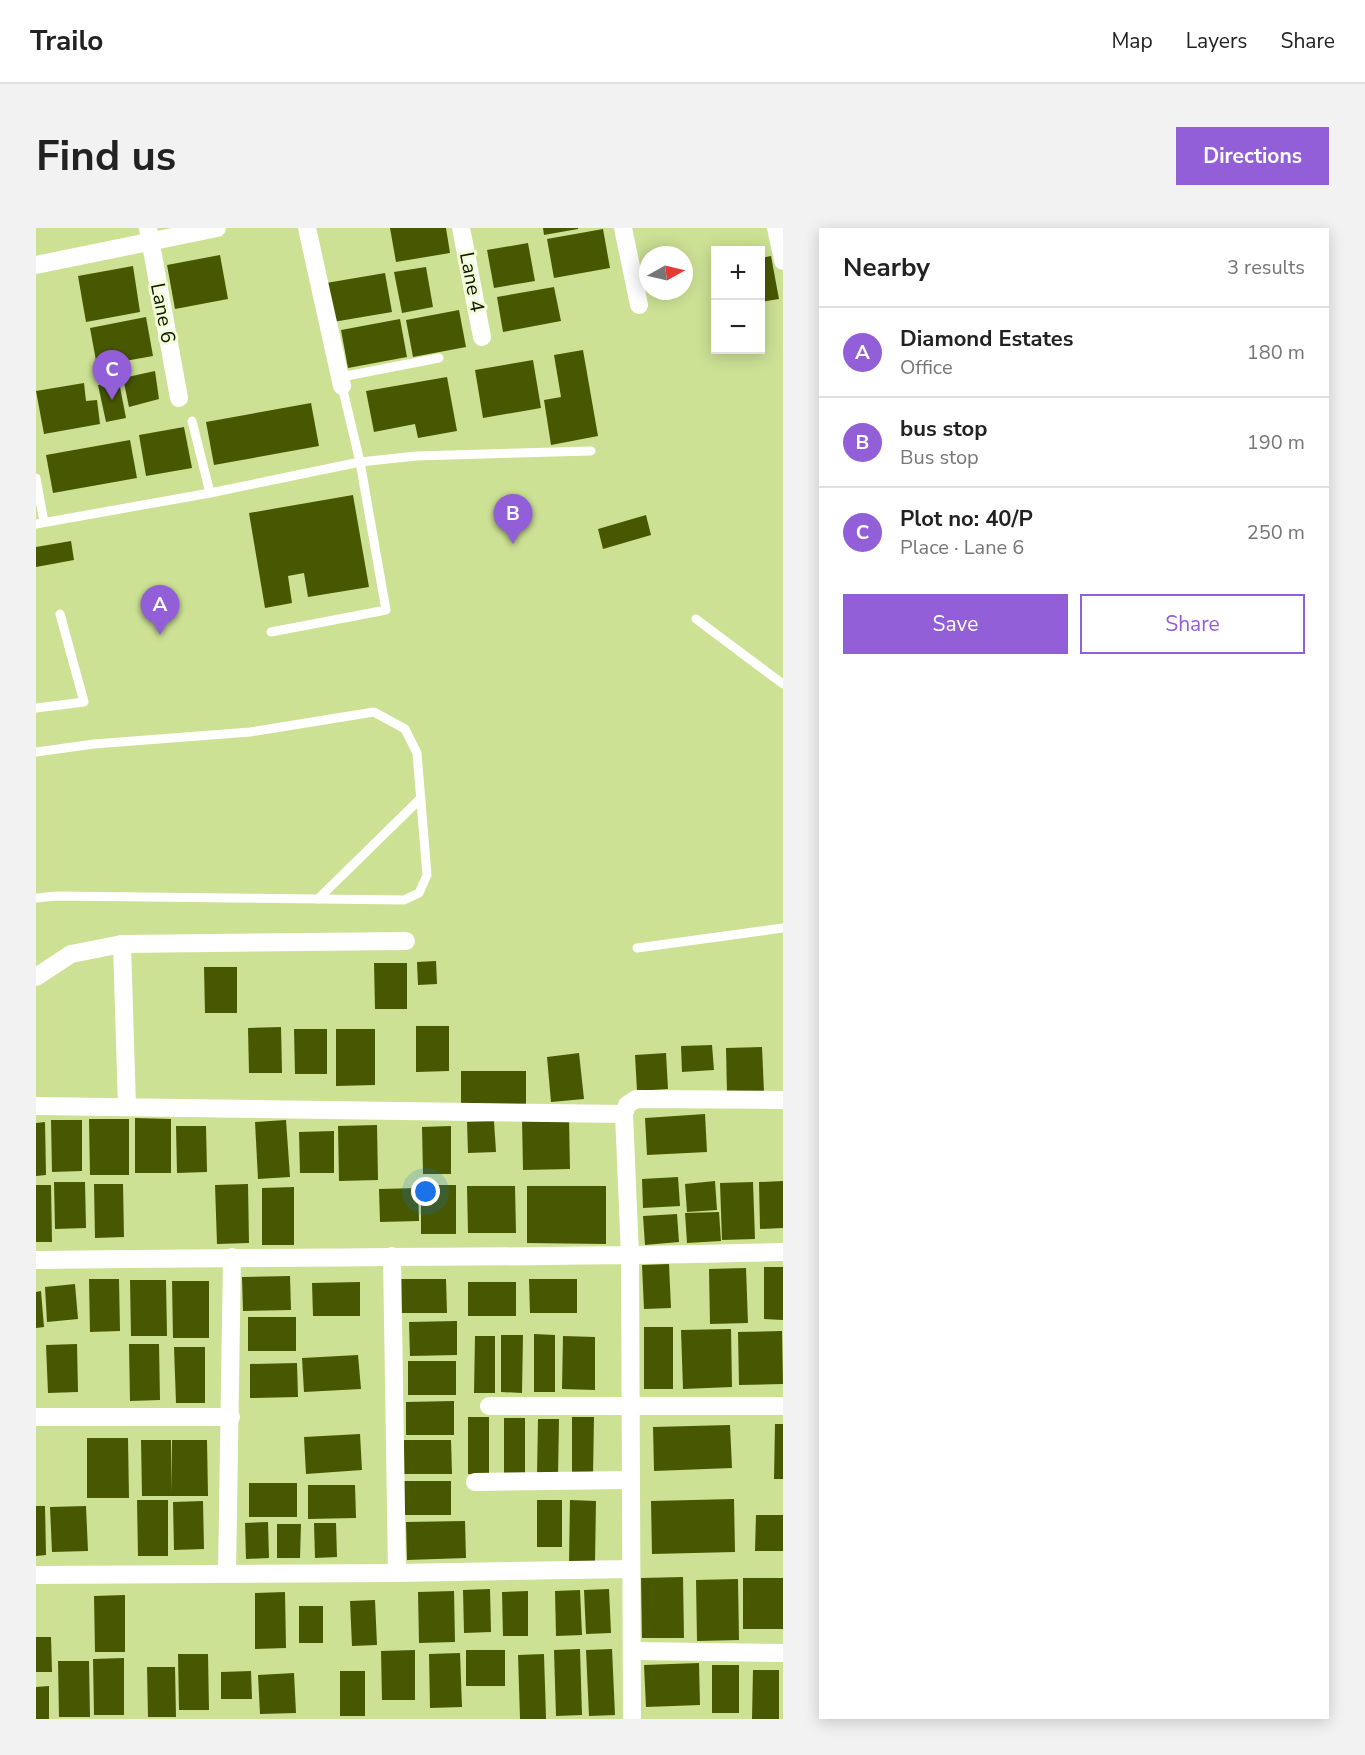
<!DOCTYPE html>
<html lang="en">
<head>
<meta charset="utf-8">
<style>
  :root { --surface:#fff; --page:#f2f2f2; --text:#222; --muted:#767676; --line:#e0e0e0; --accent:#925fd8 }
  body { margin:0; font-family:"Nunito Sans",sans-serif; background:var(--page); color:var(--text) }
  .controls { position:absolute; right:18px; top:18px; display:grid; overflow:hidden; border-radius:0px; box-shadow:0 3px 15px #0003 }
  .controls button { width:54px; height:54px; display:grid; place-items:center; padding:0; border:0; border-bottom:2px solid var(--line); background:var(--surface); color:var(--text); font:30px sans-serif }
  .compass { position:absolute; left:603px; top:18px; width:54px; height:54px; border-radius:50%; background:var(--surface); box-shadow:0 3px 15px #0003; rotate:82deg }
  .you { position:absolute; left:390px; top:964px; width:21px; height:21px; margin:-15px; border:4px solid #fff; border-radius:50%; background:#1a73e8; box-shadow:0 0 0 9px #1a73e833 }
  .badge { display:grid; place-items:center; width:39px; height:39px; border-radius:50%; background:var(--accent); color:#fff; font-size:20px; font-weight:700 }
  .pin { position:absolute; translate:-50% -50px; filter:drop-shadow(0 2px 3px #0008) }
  .pin::after { content:''; position:absolute; top:32px; width:21px; height:18px; background:inherit; clip-path:polygon(0 0,100% 0,50% 100%) }
  .list { margin:0; padding:0; list-style:none }
  h2 { display:flex; justify-content:space-between; align-items:center; height:78px; margin:0; padding:0 24px; font-size:26px }
  h2 small { font-size:20px; font-weight:400; color:var(--muted) }
  .list li { display:grid; grid-template-columns:39px 1fr auto; gap:18px; align-items:center; box-sizing:border-box; height:90px; padding:0 24px; border-top:2px solid var(--line) }
  .list b { display:block; font-size:22px; white-space:nowrap }
  .list p { margin:0; font-size:20px; white-space:nowrap; color:var(--muted) }
  .list em { font-size:20px; font-style:normal; color:var(--muted) }
  .actions { display:flex; gap:12px; padding:18px 24px }
  .actions a { flex:1; padding:14px 0; border:2px solid var(--accent); border-radius:0px; text-align:center; font-size:21px; color:var(--accent) }
  .actions .main { background:var(--accent); color:#fff }
  .map { position:relative; flex:none; width:747px; height:1491px; overflow:hidden; border-radius:0px }
  header { display:flex; align-items:center; gap:36px; box-sizing:border-box; height:84px; padding:0 30px; background:var(--surface); border-bottom:2px solid var(--line) }
  header strong { font-size:28px }
  nav { display:flex; gap:33px; margin-inline-start:auto; font-size:21px }
  .intro { display:flex; align-items:center; justify-content:space-between; box-sizing:border-box; height:144px; padding:0 36px }
  h1 { margin:0; font-size:42px }
  .button { padding:15px 27px; border-radius:0px; background:var(--accent); color:#fff; font-size:21px; font-weight:700 }
  main { display:flex; gap:36px; padding:0 36px }
  aside { flex:1; background:var(--surface); border-radius:0px; box-shadow:0 3px 15px #0003 }
  .map>svg:first-child { display:block }
</style>
</head>
<body>
<header>
<strong>Trailo</strong>
<nav><a>Map</a><a>Layers</a><a>Share</a></nav>
</header>
<div class="intro"><h1>Find us</h1><a class="button">Directions</a></div>
<main>
<div class="map">
<svg width="747" height="1491" viewBox="0 0 747 1491">
  <rect width="100%" height="100%" fill="#cce194"/>
  <g fill="#485801">
    <polygon points="354,0 410,0 414,25 360,34"/>
    <polygon points="507,0 542,0 542,1 508,7"/>
    <polygon points="567,1 574,40 518,50 511,11"/>
    <polygon points="492,15 499,53 458,60 451,22"/>
    <polygon points="184,27 192,71 139,81 131,37"/>
    <polygon points="735,28 743,71 724,74 724,30"/>
    <polygon points="680,29 680,46 678,46 675,30"/>
    <polygon points="97,38 104,84 50,94 42,48"/>
    <polygon points="390,39 397,79 366,85 358,44"/>
    <polygon points="608,41 612,41 612,58 611,59"/>
    <polygon points="349,45 356,84 297,94 290,55"/>
    <polygon points="518,59 525,93 467,104 461,69"/>
    <polygon points="423,82 430,119 377,129 370,92"/>
    <polygon points="110,89 117,128 61,138 54,100"/>
    <polygon points="364,91 371,129 312,140 305,102"/>
    <polygon points="547,122 562,208 515,217 508,172 525,169 518,127"/>
    <polygon points="497,132 505,180 447,190 439,142"/>
    <polygon points="119,143 123,171 93,179 87,150"/>
    <polygon points="411,149 421,203 382,210 379,196 338,204 330,163"/>
    <polygon points="83,154 90,190 70,194 62,157"/>
    <polygon points="48,155 50,173 61,172 64,196 8,206 0,163"/>
    <polygon points="275,175 283,218 178,237 170,194"/>
    <polygon points="148,199 156,240 110,248 103,207"/>
    <polygon points="94,212 101,250 17,265 10,227"/>
    <polygon points="317,267 333,359 272,369 268,345 252,348 256,375 229,380 213,285"/>
    <polygon points="610,287 615,307 567,321 562,301"/>
    <polygon points="35,313 38,332 0,339 0,319"/>
    <polygon points="400,733 401,756 382,757 381,734"/>
    <polygon points="338,735 371,735 371,781 339,781"/>
    <polygon points="168,739 201,739 201,785 169,785"/>
    <polygon points="380,798 413,798 413,843 380,844"/>
    <polygon points="245,799 246,845 213,845 212,800"/>
    <polygon points="258,801 291,801 291,846 259,846"/>
    <polygon points="300,801 339,801 339,857 300,858"/>
    <polygon points="676,817 678,842 646,844 645,818"/>
    <polygon points="726,819 728,864 691,866 690,820"/>
    <polygon points="543,825 548,871 515,874 511,829"/>
    <polygon points="630,825 632,861 601,863 599,827"/>
    <rect x="425" y="843" width="65" height="36"/>
    <polygon points="669,886 671,924 611,927 609,890"/>
    <polygon points="99,890 135,891 135,945 99,945"/>
    <polygon points="486,890 533,890 534,941 487,942"/>
    <polygon points="53,891 93,891 93,947 54,947"/>
    <polygon points="15,892 46,892 46,943 16,944"/>
    <polygon points="250,892 254,949 222,951 219,894"/>
    <polygon points="458,893 460,924 432,925 431,894"/>
    <polygon points="9,894 10,947 0,948 0,895"/>
    <polygon points="341,897 342,952 303,953 302,898"/>
    <polygon points="140,898 170,898 171,944 141,945"/>
    <polygon points="415,898 415,946 387,946 386,899"/>
    <polygon points="298,903 298,945 264,945 263,904"/>
    <polygon points="642,949 644,978 607,980 606,951"/>
    <polygon points="679,953 681,982 651,984 649,956"/>
    <polygon points="747,953 747,1000 724,1001 723,954"/>
    <polygon points="18,954 49,954 50,1000 19,1001"/>
    <polygon points="717,954 719,1011 686,1012 684,955"/>
    <polygon points="58,956 87,956 88,1009 59,1010"/>
    <polygon points="212,956 213,1015 181,1016 179,957"/>
    <polygon points="0,957 15,957 16,1014 0,1014"/>
    <rect x="385" y="957" width="35" height="49"/>
    <polygon points="431,958 479,958 480,1005 432,1005"/>
    <polygon points="491,958 570,958 570,1016 491,1015"/>
    <polygon points="258,959 258,1017 226,1017 226,960"/>
    <polygon points="382,960 383,993 344,994 343,961"/>
    <polygon points="683,984 685,1013 651,1015 649,985"/>
    <polygon points="641,986 643,1014 609,1017 607,988"/>
    <polygon points="633,1036 635,1080 608,1081 606,1037"/>
    <polygon points="728,1039 747,1039 747,1092 728,1091"/>
    <polygon points="710,1040 712,1095 674,1096 673,1041"/>
    <polygon points="254,1048 255,1082 207,1083 206,1049"/>
    <polygon points="53,1051 83,1051 84,1103 54,1104"/>
    <polygon points="362,1051 410,1051 411,1085 363,1085"/>
    <polygon points="493,1051 541,1051 541,1085 494,1085"/>
    <polygon points="94,1052 130,1052 131,1108 95,1108"/>
    <polygon points="136,1053 173,1053 173,1110 137,1110"/>
    <polygon points="324,1054 324,1088 277,1088 276,1055"/>
    <rect x="432" y="1054" width="48" height="34"/>
    <polygon points="39,1056 42,1091 11,1094 9,1059"/>
    <polygon points="5,1063 8,1099 0,1100 0,1064"/>
    <rect x="212" y="1089" width="48" height="34"/>
    <polygon points="421,1093 421,1127 374,1128 373,1094"/>
    <rect x="608" y="1099" width="29" height="62"/>
    <polygon points="695,1101 696,1159 647,1161 645,1102"/>
    <polygon points="746,1103 747,1156 703,1157 702,1104"/>
    <polygon points="498,1106 519,1107 519,1164 498,1164"/>
    <polygon points="465,1107 487,1107 486,1165 465,1164"/>
    <polygon points="439,1108 459,1108 459,1165 438,1165"/>
    <polygon points="527,1108 559,1109 559,1162 526,1161"/>
    <polygon points="41,1116 42,1164 12,1165 10,1117"/>
    <polygon points="93,1116 123,1116 124,1172 94,1173"/>
    <polygon points="138,1119 169,1119 169,1175 140,1175"/>
    <polygon points="322,1127 325,1161 268,1164 266,1130"/>
    <rect x="372" y="1133" width="48" height="34"/>
    <polygon points="261,1135 262,1169 214,1170 214,1136"/>
    <polygon points="418,1173 418,1207 370,1207 370,1174"/>
    <polygon points="432,1189 453,1189 453,1247 432,1246"/>
    <polygon points="536,1189 558,1189 557,1247 536,1246"/>
    <rect x="468" y="1190" width="21" height="57"/>
    <polygon points="502,1191 523,1191 522,1248 501,1248"/>
    <polygon points="739,1196 747,1196 747,1251 738,1251"/>
    <polygon points="694,1197 696,1240 618,1243 617,1199"/>
    <polygon points="324,1206 326,1242 270,1246 268,1209"/>
    <polygon points="51,1210 92,1210 93,1270 51,1270"/>
    <polygon points="105,1212 135,1212 136,1265 136,1212 171,1212 172,1268 106,1268"/>
    <polygon points="368,1212 415,1212 416,1246 368,1246"/>
    <polygon points="367,1253 415,1253 415,1287 368,1287"/>
    <rect x="213" y="1255" width="48" height="34"/>
    <polygon points="272,1257 319,1257 320,1290 272,1291"/>
    <polygon points="698,1271 699,1324 616,1326 615,1273"/>
    <polygon points="101,1272 132,1272 132,1328 102,1328"/>
    <rect x="501" y="1272" width="25" height="47"/>
    <polygon points="534,1272 560,1273 559,1334 533,1334"/>
    <polygon points="167,1273 168,1321 138,1322 137,1274"/>
    <polygon points="0,1278 9,1278 10,1327 0,1328"/>
    <polygon points="50,1278 52,1323 16,1324 14,1279"/>
    <polygon points="720,1287 747,1287 747,1323 719,1323"/>
    <polygon points="429,1293 430,1330 371,1332 370,1294"/>
    <polygon points="232,1294 233,1330 210,1331 209,1295"/>
    <polygon points="278,1295 300,1295 301,1329 279,1330"/>
    <polygon points="241,1296 265,1296 264,1330 241,1330"/>
    <polygon points="647,1349 648,1410 606,1410 605,1350"/>
    <rect x="707" y="1350" width="40" height="51"/>
    <polygon points="702,1351 703,1412 661,1413 660,1352"/>
    <polygon points="454,1361 455,1404 428,1405 427,1362"/>
    <polygon points="573,1361 575,1405 550,1406 548,1362"/>
    <polygon points="544,1362 546,1407 520,1408 519,1363"/>
    <polygon points="418,1363 419,1414 383,1415 382,1364"/>
    <polygon points="492,1363 492,1408 467,1408 466,1364"/>
    <polygon points="249,1364 250,1420 219,1421 219,1365"/>
    <polygon points="89,1367 89,1424 59,1424 58,1368"/>
    <polygon points="339,1372 341,1417 316,1418 314,1373"/>
    <rect x="263" y="1378" width="24" height="37"/>
    <polygon points="0,1409 15,1409 16,1444 0,1444"/>
    <polygon points="544,1421 546,1487 520,1488 518,1422"/>
    <polygon points="576,1421 579,1487 553,1488 550,1422"/>
    <polygon points="379,1422 379,1472 346,1472 345,1423"/>
    <rect x="430" y="1422" width="39" height="36"/>
    <polygon points="424,1425 426,1479 394,1480 393,1426"/>
    <polygon points="142,1426 172,1426 173,1482 143,1482"/>
    <polygon points="508,1426 510,1491 484,1491 482,1427"/>
    <polygon points="88,1430 88,1487 58,1487 57,1431"/>
    <polygon points="22,1433 53,1433 54,1489 23,1489"/>
    <polygon points="663,1435 664,1477 610,1479 608,1437"/>
    <rect x="676" y="1437" width="27" height="48"/>
    <polygon points="111,1439 139,1439 140,1489 112,1489"/>
    <polygon points="717,1442 743,1442 743,1491 716,1491"/>
    <polygon points="215,1443 216,1471 185,1471 185,1444"/>
    <rect x="304" y="1443" width="25" height="45"/>
    <polygon points="258,1445 260,1485 224,1486 222,1447"/>
    <polygon points="13,1458 13,1491 0,1491 0,1459"/>
  </g>
  <g fill="none" stroke-linecap="round" stroke-linejoin="round">
    <g stroke="#fff" stroke-width="9">
      <polyline points="305,149 403,130"/>
      <polyline points="156,193 174,265"/>
      <polyline points="0,250 8,294"/>
      <polyline points="0,296 174,265 324,234 380,228 555,223"/>
      <polyline points="660,391 747,456"/>
      <polyline points="235,404 350,382 324,234 306,158"/>
      <polyline points="0,480 48,474 24,386"/>
      <polyline points="0,524 58,516 214,504 338,484 369,501 381,525 391,647 383,665 368,672 20,668 0,670"/>
      <polyline points="282,671 385,570"/>
      <polyline points="601,720 747,700"/>
    </g>
    <g stroke="#fff" stroke-width="18">
      <polyline points="112,0 143,170"/>
      <polyline points="271,0 306,158"/>
      <polyline points="425,0 446,109"/>
      <polyline points="587,0 603,77"/>
      <polyline points="740,0 747,33"/>
      <polyline points="0,37 181,0"/>
      <polyline points="86,716 91,879"/>
      <polyline points="0,749 35,726 86,716 370,713"/>
      <polyline points="0,878 588,886"/>
      <polyline points="356,1028 361,1345"/>
      <path d="M0 1032C249 1028 498 1031 747 1024"/>
      <polyline points="453,1178 747,1178"/>
      <polyline points="0,1189 195,1189"/>
      <polyline points="439,1254 595,1252"/>
      <polyline points="191,1346 196,1029"/>
      <polyline points="0,1347 361,1345 595,1341"/>
      <polyline points="596,1423 747,1425"/>
      <polyline points="596,1491 594,1028 588,886 591,877 600,871 747,872"/>
    </g>
  </g>
  <g text-anchor="middle" dominant-baseline="central" stroke-width="6" stroke-linejoin="round" paint-order="stroke">
    <g font-size="20" fill="#101600" stroke="#f2fdd7">
      <text transform="translate(436 54) rotate(79)">Lane 4</text>
      <text transform="translate(127 85) rotate(79)">Lane 6</text>
    </g>
  </g>
</svg>
<div class="controls">
<button>+</button>
<button>−</button>
</div>
<svg class="compass" viewBox="-18 -18 36 36"><path d="M0-13l5 13h-10z" fill="#e53935"/><path d="M0 13l5-13h-10z" fill="#767676"/></svg>
<div class="you"></div>
<div class="pin badge" style="left:124px;top:407px">A</div>
<div class="pin badge" style="left:477px;top:316px">B</div>
<div class="pin badge" style="left:76px;top:172px">C</div>
</div>
<aside>
<h2>Nearby<small>3 results</small></h2>
<ul class="list">
<li><span class="badge">A</span><div><b>Diamond Estates</b><p>Office</p></div><em>180 m</em></li>
<li><span class="badge">B</span><div><b>bus stop</b><p>Bus stop</p></div><em>190 m</em></li>
<li><span class="badge">C</span><div><b>Plot no: 40/P</b><p>Place · Lane 6</p></div><em>250 m</em></li>
</ul>
<div class="actions"><a class="main">Save</a><a>Share</a></div>
</aside>
</main>
</body>
</html>
